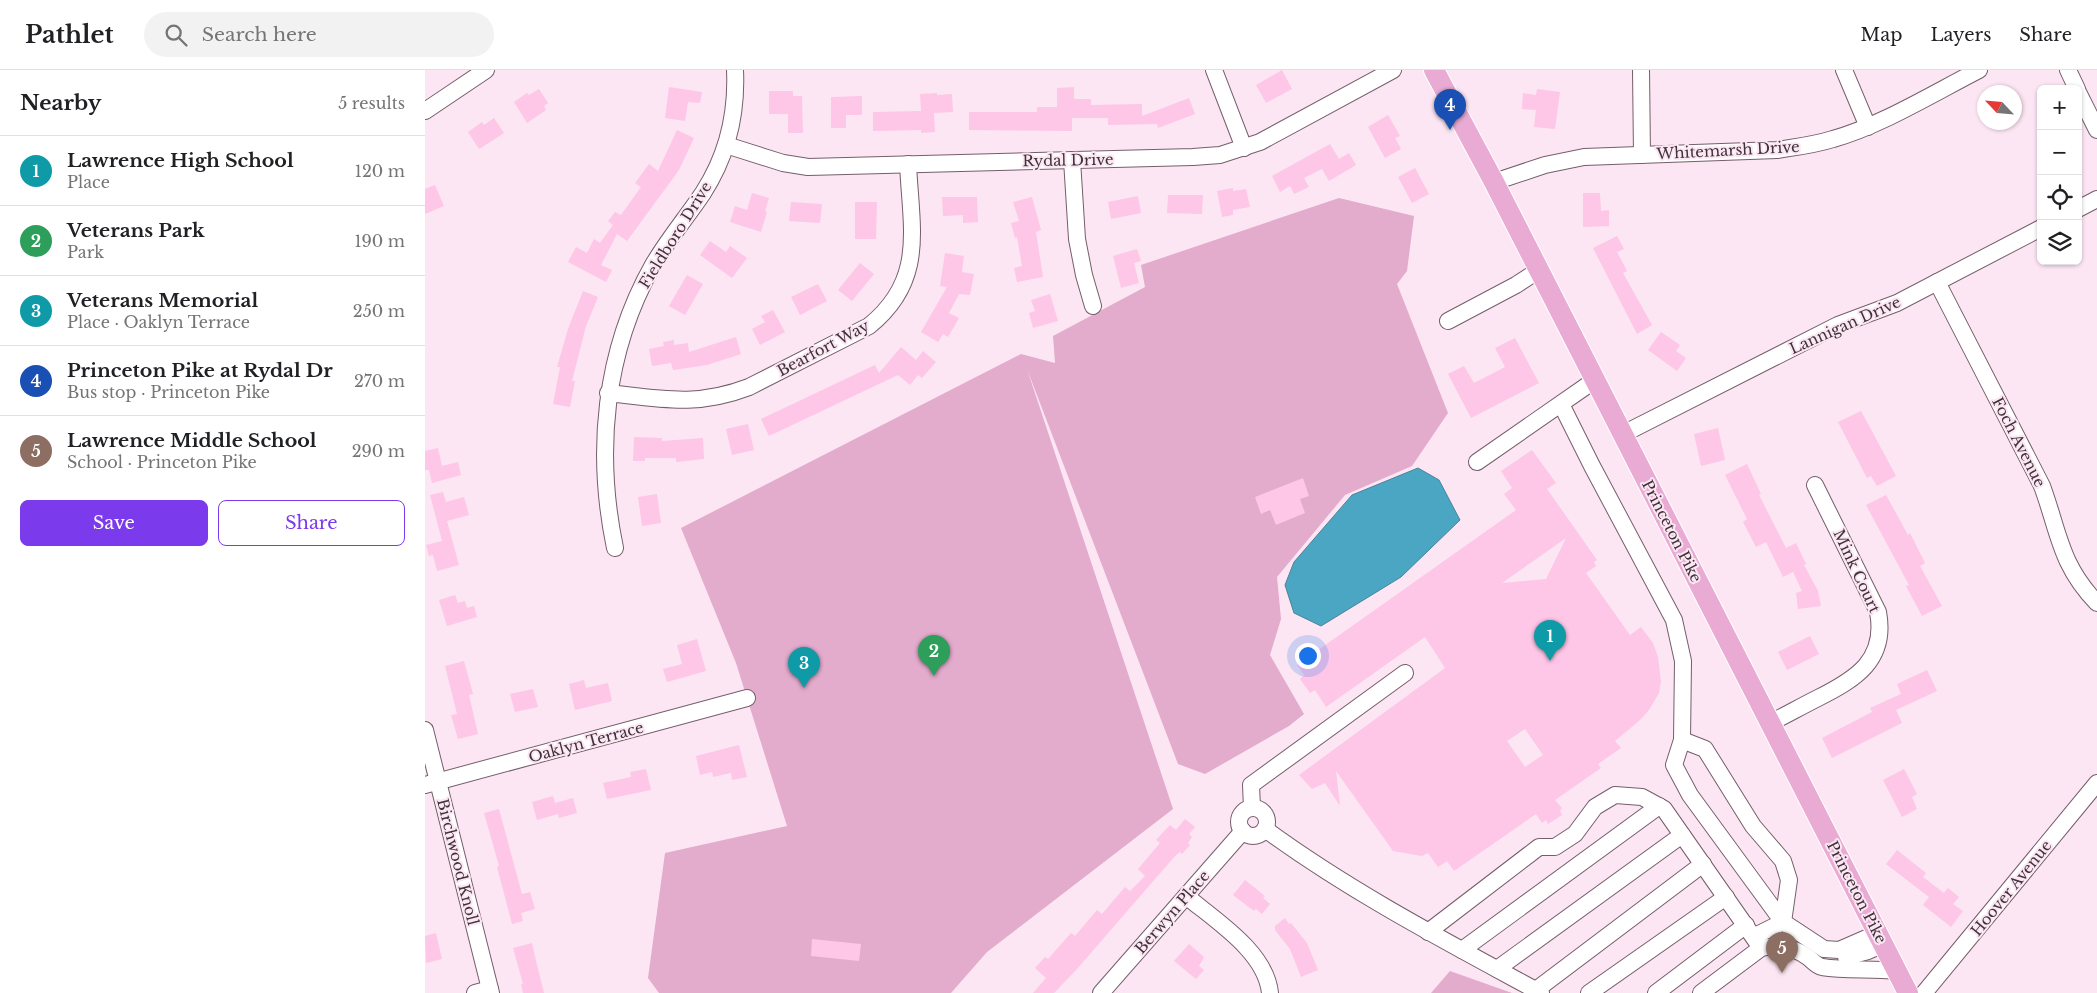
<!DOCTYPE html>
<html lang="en">
<head>
<meta charset="utf-8">
<style>
  :root { --surface:#fff; --page:#f2f2f2; --text:#202124; --muted:#757577; --line:#e0e0e0; --accent:#7c3aed }
  body { margin:0; font-family:"Libre Baskerville",serif; background:var(--page); color:var(--text) }
  .controls { position:absolute; right:15px; top:15px; display:grid; overflow:hidden; border-radius:8px; box-shadow:0 1px 4px #0004 }
  .controls button { width:45px; height:45px; display:grid; place-items:center; padding:0; border:0; border-bottom:1px solid var(--line); background:var(--surface); color:var(--text); font:25px sans-serif }
  .compass { position:absolute; left:1552px; top:15px; width:45px; height:45px; border-radius:50%; background:var(--surface); box-shadow:0 1px 4px #0004; rotate:296deg }
  .you { position:absolute; left:882px; top:585px; width:18px; height:18px; margin:-12px; border:4px solid #fff; border-radius:50%; background:#1a73e8; box-shadow:0 0 0 8px #1a73e833 }
  .badge { display:grid; place-items:center; width:32px; height:32px; border-radius:50%; background:var(--accent); color:#fff; font-size:16px; font-weight:700 }
  .pin { position:absolute; translate:-50% -41px; filter:drop-shadow(0 1px 2px #0008) }
  .pin::after { content:''; position:absolute; top:26px; width:18px; height:15px; background:inherit; clip-path:polygon(0 0,100% 0,50% 100%) }
  .list { margin:0; padding:0; list-style:none }
  h2 { display:flex; justify-content:space-between; align-items:center; height:65px; margin:0; padding:0 20px; font-size:21px }
  h2 small { font-size:16px; font-weight:400; color:var(--muted) }
  .list li { display:grid; grid-template-columns:32px 1fr auto; gap:15px; align-items:center; box-sizing:border-box; height:70px; padding:0 20px; border-top:1px solid var(--line) }
  .list b { display:block; font-size:19px; white-space:nowrap }
  .list p { margin:0; font-size:16px; white-space:nowrap; color:var(--muted) }
  .list em { font-size:16px; font-style:normal; color:var(--muted) }
  .actions { display:flex; gap:10px; padding:15px 20px }
  .actions a { flex:1; padding:11px 0; border:1px solid var(--accent); border-radius:8px; text-align:center; font-size:18px; color:var(--accent) }
  .actions .main { background:var(--accent); color:#fff }
  .icon { flex:none; width:28px; height:28px; fill:none; stroke:currentColor; stroke-width:2; stroke-linecap:round; stroke-linejoin:round }
  .map { position:relative; flex:none; width:1672px; height:923px; overflow:hidden }
  header { display:flex; align-items:center; gap:30px; box-sizing:border-box; height:70px; padding:0 25px; background:var(--surface); border-bottom:1px solid var(--line) }
  header strong { font-size:24px }
  nav { display:flex; gap:28px; margin-inline-start:auto; font-size:18px }
  .search { width:350px; height:45px; background:var(--page); display:flex; align-items:center; gap:12px; box-sizing:border-box; padding:0 18px; border-radius:28px; color:var(--muted); font-size:19px }
  main { display:flex }
  aside { flex:1; background:var(--surface) }
  .map>svg:first-child { display:block }
</style>
</head>
<body>
<header>
<strong>Pathlet</strong>
<div class="search"><svg class="icon" aria-label="search" viewBox="0 0 24 24"><circle cx="10" cy="10" r="6"/><path d="M15 15l6 6"/></svg>Search here</div>
<nav><a>Map</a><a>Layers</a><a>Share</a></nav>
</header>
<main>
<aside>
<h2>Nearby<small>5 results</small></h2>
<ul class="list">
<li><span class="badge" style="background:#0f9aa8">1</span><div><b>Lawrence High School</b><p>Place</p></div><em>120 m</em></li>
<li><span class="badge" style="background:#2e9e5b">2</span><div><b>Veterans Park</b><p>Park</p></div><em>190 m</em></li>
<li><span class="badge" style="background:#0f9aa8">3</span><div><b>Veterans Memorial</b><p>Place · Oaklyn Terrace</p></div><em>250 m</em></li>
<li><span class="badge" style="background:#1a4fb4">4</span><div><b>Princeton Pike at Rydal Dr</b><p>Bus stop · Princeton Pike</p></div><em>270 m</em></li>
<li><span class="badge" style="background:#8d6e63">5</span><div><b>Lawrence Middle School</b><p>School · Princeton Pike</p></div><em>290 m</em></li>
</ul>
<div class="actions"><a class="main">Save</a><a>Share</a></div>
</aside>
<div class="map">
<svg width="1672" height="923" viewBox="0 0 1672 923">
  <rect width="100%" height="100%" fill="#fce6f3"/>
  <g fill="#e3abcc">
    <polygon points="914,128 989,146 982,201 972,214 1023,343 987,396 920,425 852,507 856,549 845,585 879,644 864,656 780,704 753,694 602,299 748,739 562,882 526,923 234,923 223,908 240,783 362,756 311,593 256,458 596,284 630,293 628,266 720,217 716,195"/>
    <polygon points="1025,901 1087,923 1006,923"/>
  </g>
  <polygon fill="#4ba6c3" stroke="#47849a" points="993,398 1014,410 1035,450 976,507 896,556 869,543 860,515 869,492 927,425"/>
  <g fill="#fec6e7" fill-rule="evenodd">
    <polygon points="857,0 867,19 841,33 831,15"/>
    <polygon points="244,17 277,22 275,33 263,32 260,51 240,48"/>
    <polygon points="649,17 649,29 666,29 666,35 717,34 717,46 764,28 770,44 733,58 732,54 683,55 683,48 647,48 647,61 544,60 544,42 612,42 612,37 632,37 632,18"/>
    <polygon points="114,19 123,33 119,36 121,40 102,53 89,32 102,23 104,25"/>
    <polygon points="1112,19 1135,22 1130,59 1109,57 1111,40 1097,39 1098,23 1111,25"/>
    <polygon points="344,21 368,21 368,26 377,26 378,63 363,63 363,44 344,44"/>
    <polygon points="512,23 512,25 527,24 528,42 509,43 510,62 496,63 496,60 448,61 448,42 496,41 495,24"/>
    <polygon points="437,26 437,45 421,45 421,58 406,58 406,27"/>
    <polygon points="963,45 975,66 970,68 976,79 960,88 943,57"/>
    <polygon points="69,48 79,63 54,79 43,62 57,52 59,55"/>
    <polygon points="252,60 269,68 254,100 202,171 192,164 176,195 187,200 181,212 143,192 151,177 162,183 169,169 175,173 188,155 183,151 190,142 196,145 216,117 210,113 224,94 233,101"/>
    <polygon points="905,74 914,89 924,83 931,95 904,111 897,99 879,108 884,117 869,124 865,116 855,122 847,106"/>
    <polygon points="990,98 1004,124 987,133 973,107"/>
    <polygon points="10,115 19,136 0,144 0,119"/>
    <polygon points="808,118 808,121 821,119 825,137 808,140 808,145 797,147 792,121"/>
    <polygon points="327,123 344,128 340,141 342,142 336,162 305,152 310,136 322,140"/>
    <polygon points="1158,123 1175,123 1176,141 1184,140 1184,156 1158,157"/>
    <polygon points="743,125 778,125 777,144 742,143"/>
    <polygon points="713,126 716,143 686,149 683,132"/>
    <polygon points="517,127 552,127 553,152 538,153 538,145 518,146"/>
    <polygon points="607,127 616,160 611,162 618,207 592,212 589,198 597,196 592,167 590,168 586,153 594,151 588,132"/>
    <polygon points="366,132 397,134 395,153 364,151"/>
    <polygon points="430,132 452,132 451,169 430,169"/>
    <polygon points="1192,166 1199,179 1192,182 1202,201 1198,203 1227,255 1212,264 1168,178"/>
    <polygon points="285,171 301,182 305,176 322,188 307,208 275,185"/>
    <polygon points="712,179 716,191 709,193 714,213 696,218 688,186"/>
    <polygon points="520,183 539,186 537,202 549,204 545,225 534,224 524,243 534,248 523,267 518,264 513,272 496,262 522,217 515,216"/>
    <polygon points="435,193 449,204 427,231 413,220"/>
    <polygon points="262,205 278,214 260,245 244,236"/>
    <polygon points="393,214 402,231 375,245 366,227"/>
    <polygon points="158,221 173,227 161,256 147,311 150,311 145,337 128,334 135,297 132,297 143,259"/>
    <polygon points="625,224 633,251 608,258 604,243 610,241 606,230"/>
    <polygon points="348,240 360,262 335,275 327,259 340,252 336,246"/>
    <polygon points="1236,262 1255,275 1251,281 1261,288 1252,301 1223,280"/>
    <polygon points="311,267 316,284 282,295 248,300 246,293 227,296 224,279 239,276 238,272 249,270 249,275 263,273 264,282"/>
    <polygon points="1090,268 1114,313 1046,348 1023,304 1039,296 1049,313 1080,297 1070,278"/>
    <polygon points="476,277 491,290 498,281 511,292 497,308 493,305 485,315 473,305 344,366 336,349 450,295 454,303"/>
    <polygon points="1436,341 1471,406 1452,416 1446,406 1442,408 1413,352"/>
    <polygon points="323,354 329,380 307,385 301,359"/>
    <polygon points="1293,358 1300,390 1276,396 1269,364"/>
    <polygon points="209,367 237,368 237,371 278,368 279,389 251,392 251,388 220,388 220,391 208,391"/>
    <polygon points="13,378 17,396 33,392 36,405 7,413 4,400 0,400 0,381"/>
    <path d="M1107 380 1131 413 1122 419 1172 490 1169 492 1171 496 1161 503 1205 565 1216 557 1228 573 1233 587 1236 612 1234 623 1224 640 1214 651 1190 671 1196 678 1173 694 1176 698 1130 730 1137 738 1135 741 1137 745 1123 754 1121 750 1117 753 1111 744 1029 801 1022 791 1013 797 1003 783 997 786 968 781 911 701 915 736 900 713 887 719 874 705 1020 598 1000 567 901 637 890 620 885 623 875 609 879 605 872 595 1091 440 1079 424 1087 418 1076 401ZM1141 468 1121 509 1077 513ZM1100 659 1118 685 1100 697 1082 671Z"/>
    <polygon points="1322,394 1336,424 1334,425 1361,478 1371,473 1381,494 1379,495 1393,521 1396,536 1373,539 1371,523 1377,521 1368,502 1358,507 1341,472 1331,477 1318,452 1322,449 1300,405"/>
    <polygon points="878,408 884,426 875,429 880,443 851,455 845,440 836,444 830,427"/>
    <polygon points="18,422 21,432 39,427 44,445 22,451 34,495 12,501 8,485 4,486 1,475 17,471 5,425"/>
    <polygon points="232,424 236,453 217,456 213,427"/>
    <polygon points="1461,425 1483,465 1485,463 1500,493 1495,496 1517,536 1497,546 1481,516 1484,515 1441,435"/>
    <polygon points="30,525 33,533 40,531 42,538 49,536 52,547 22,556 14,530"/>
    <polygon points="1385,566 1394,584 1362,600 1353,582"/>
    <polygon points="272,569 281,601 242,612 238,599 257,594 252,575"/>
    <polygon points="39,591 48,624 44,625 53,664 33,669 26,645 32,644 20,596"/>
    <polygon points="1502,600 1512,621 1471,640 1477,653 1407,688 1397,668 1447,642 1445,638 1476,624 1472,614"/>
    <polygon points="159,610 161,618 183,613 187,631 150,640 144,614"/>
    <polygon points="108,619 113,637 90,642 85,624"/>
    <polygon points="314,675 322,707 307,710 306,703 288,707 287,702 275,705 271,686"/>
    <polygon points="221,699 226,720 182,729 178,713 206,707 205,702"/>
    <polygon points="1479,699 1492,724 1487,727 1492,739 1477,747 1458,710"/>
    <polygon points="128,726 130,733 148,728 152,743 134,748 133,744 112,750 107,732"/>
    <polygon points="74,739 97,824 105,822 110,839 96,843 98,851 87,854 72,797 74,796 59,743"/>
    <polygon points="760,749 770,757 764,764 767,767 763,773 765,775 757,784 755,782 750,786 651,900 629,923 608,923 621,908 610,898 620,887 623,889 646,863 650,866 672,840 677,844 700,817 705,821 720,806 713,799 735,773 731,770 745,755 751,760"/>
    <polygon points="1472,780 1501,803 1498,807 1519,823 1523,818 1534,827 1528,834 1538,841 1526,857 1498,835 1504,827 1461,794"/>
    <polygon points="820,810 840,826 838,828 845,834 837,844 831,839 829,841 808,825"/>
    <polygon points="860,848 864,854 866,853 882,873 893,900 876,907 865,879 850,860 850,856"/>
    <polygon points="11,863 17,889 1,893 0,866"/>
    <polygon points="387,869 436,874 434,891 386,886"/>
    <polygon points="107,873 112,895 119,923 98,923 96,914 98,914 88,878"/>
    <polygon points="764,874 779,887 774,896 779,900 771,909 749,891"/>
  </g>
  <g fill="none" stroke-linecap="round" stroke-linejoin="round">
    <defs>
      <g id="minor">
        <polyline points="789,0 819,78"/>
        <polyline points="1216,0 1217,85"/>
        <polyline points="1419,0 1443,57"/>
        <polyline points="1643,0 1652,19"/>
        <polyline points="1653,22 1672,60"/>
        <polyline points="0,41 61,0"/>
        <polyline points="301,75 358,93 383,97 768,87 795,85 835,72 968,0"/>
        <polyline points="647,90 652,169 659,205 668,236"/>
        <path d="M1069 112 1120 95 1159 87 1352 80C1371 77 1389 75 1408 69 1455 56 1509 23 1554 0"/>
        <polyline points="1653,139 1672,129"/>
        <path d="M1512 212 1617 416C1634 462 1635 495 1672 533"/>
        <polyline points="1023,251 1091,215 1114,200"/>
        <path d="M183 323C237 329 272 337 324 317L444 256C501 210 486 159 483 94"/>
        <polyline points="1136,334 1167,396 1249,550 1258,591 1257,670 1249,695 1265,725 1358,852 1399,879 1414,880 1453,863"/>
        <polyline points="1198,364 1413,255 1472,233 1616,158"/>
        <polyline points="1052,392 1170,310"/>
        <path d="M190 478C170 382 179 282 228 195 243 169 262 147 278 123 302 86 312 43 310 0"/>
        <path d="M1345 653C1361 645 1377 636 1393 628 1431 609 1462 590 1453 542L1390 415"/>
        <polyline points="0,660 66,923"/>
        <polyline points="1257,670 1280,679 1328,756 1358,791 1364,810 1358,852"/>
        <polyline points="0,715 322,628"/>
        <polyline points="827,738 826,715 980,603"/>
        <circle cx="828" cy="752" r="14"/>
        <path d="M840 759C926 822 1022 872 1116 923"/>
        <path d="M761 826C791 851 841 882 845 923"/>
        <polyline points="1003,862 1114,777 1130,777 1150,764 1170,737 1190,725 1217,727 1239,739 1336,878"/>
        <polyline points="1330,866 1358,852"/>
        <polyline points="1037,880 1234,736"/>
        <polyline points="1421,887 1443,881 1459,874"/>
        <polyline points="1072,899 1257,765"/>
        <polyline points="1111,920 1278,794"/>
        <polyline points="50,923 65,919"/>
        <polyline points="676,923 818,761"/>
        <polyline points="1164,923 1301,827"/>
        <polyline points="1231,923 1321,855"/>
        <path d="M1276 923 1336 878C1355 874 1370 877 1384 888 1389 892 1392 896 1397 897 1421 901 1447 898 1472 901"/>
        <polyline points="1499,923 1672,713"/>
      </g>
      <polyline id="major" points="1009,0 1069,112 1483,923"/>
    </defs>
    <use href="#minor" stroke="#755e6b" stroke-width="18"/>
    <use href="#major" stroke="#fff" stroke-width="22"/>
    <use href="#minor" stroke="#fff" stroke-width="16"/>
    <use href="#major" stroke="#e9aad3" stroke-width="20"/>
  </g>
  <g text-anchor="middle" dominant-baseline="central" stroke-width="4" stroke-linejoin="round" paint-order="stroke">
    <g font-size="15" fill="#3e3339" stroke="#fce6f3">
      <text transform="translate(1303 80) rotate(-3)">Whitemarsh Drive</text>
      <text transform="translate(643 90) rotate(-1)">Rydal Drive</text>
      <text transform="translate(250 165) rotate(-58)">Fieldboro Drive</text>
      <text transform="translate(1420 255) rotate(-24)">Lannigan Drive</text>
      <text transform="translate(398 278) rotate(-28)">Bearfort Way</text>
      <text transform="translate(1594 372) rotate(63)">Foch Avenue</text>
      <text transform="translate(1247 461) rotate(63)">Princeton Pike</text>
      <text transform="translate(1432 501) rotate(65)">Mink Court</text>
      <text transform="translate(161 672) rotate(-15)">Oaklyn Terrace</text>
      <text transform="translate(33 792) rotate(76)">Birchwood Knoll</text>
      <text transform="translate(1586 818) rotate(-51)">Hoover Avenue</text>
      <text transform="translate(1432 822) rotate(63)">Princeton Pike</text>
      <text transform="translate(747 842) rotate(-49)">Berwyn Place</text>
    </g>
  </g>
</svg>
<div class="controls">
<button>+</button>
<button>−</button>
<button><svg class="icon" aria-label="locate" viewBox="0 0 24 24"><circle cx="12" cy="12" r="6"/><path d="M12 2v4M12 18v4M2 12h4M18 12h4"/></svg></button>
<button><svg class="icon" aria-label="layers" viewBox="0 0 24 24"><path d="M12 4l9 5-9 5-9-5zM3 14l9 5 9-5"/></svg></button>
</div>
<svg class="compass" viewBox="-18 -18 36 36"><path d="M0-13l5 13h-10z" fill="#e53935"/><path d="M0 13l5-13h-10z" fill="#757577"/></svg>
<div class="you"></div>
<div class="pin badge" style="left:1125px;top:591px;background:#0f9aa8">1</div>
<div class="pin badge" style="left:509px;top:606px;background:#2e9e5b">2</div>
<div class="pin badge" style="left:379px;top:618px;background:#0f9aa8">3</div>
<div class="pin badge" style="left:1025px;top:60px;background:#1a4fb4">4</div>
<div class="pin badge" style="left:1357px;top:903px;background:#8d6e63">5</div>
</div>
</main>
</body>
</html>
